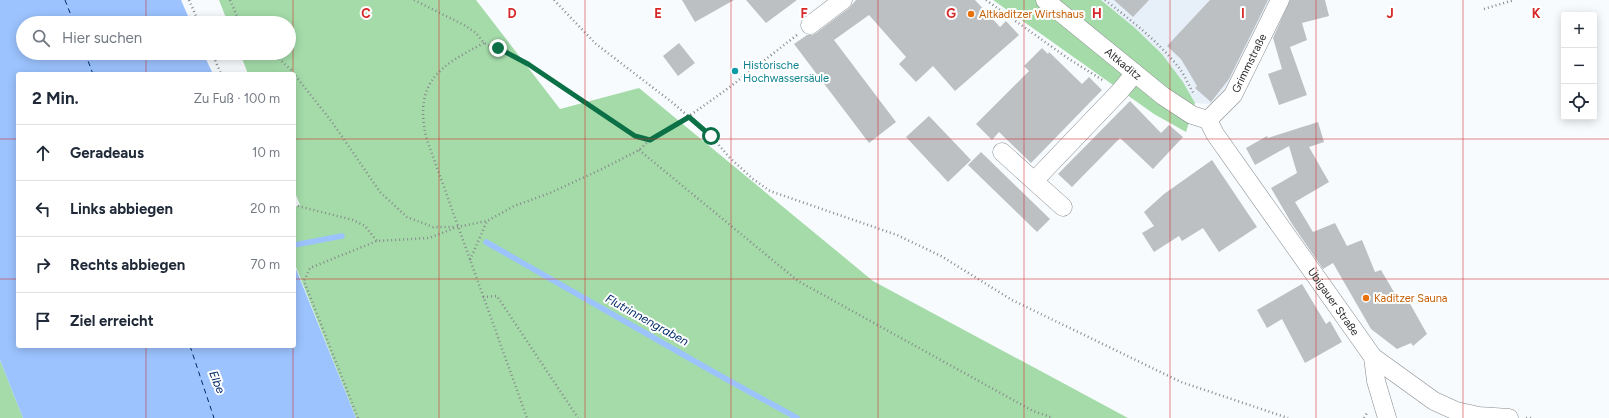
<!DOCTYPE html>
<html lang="de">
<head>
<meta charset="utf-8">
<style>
  :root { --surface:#fff; --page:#f2f2f3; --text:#1f2937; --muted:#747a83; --line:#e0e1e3 }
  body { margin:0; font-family:Figtree,sans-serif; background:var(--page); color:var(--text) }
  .controls { position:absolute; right:12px; top:12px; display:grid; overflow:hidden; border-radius:4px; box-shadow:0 2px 10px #0003 }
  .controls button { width:36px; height:36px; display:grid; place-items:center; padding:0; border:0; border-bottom:1px solid var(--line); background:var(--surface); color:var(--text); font:20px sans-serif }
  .stop { position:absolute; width:12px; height:12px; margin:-9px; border:3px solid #0b7046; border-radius:50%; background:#fff }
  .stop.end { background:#0b7046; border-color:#fff; box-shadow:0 1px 4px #0008 }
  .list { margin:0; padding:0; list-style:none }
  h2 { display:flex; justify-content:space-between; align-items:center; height:52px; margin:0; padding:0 16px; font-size:17px }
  h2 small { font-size:13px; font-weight:400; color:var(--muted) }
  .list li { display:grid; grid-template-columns:26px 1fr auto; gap:12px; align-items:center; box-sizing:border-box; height:56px; padding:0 16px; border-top:1px solid var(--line) }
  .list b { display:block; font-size:15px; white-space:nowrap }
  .list em { font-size:13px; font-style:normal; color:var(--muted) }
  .icon { flex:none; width:22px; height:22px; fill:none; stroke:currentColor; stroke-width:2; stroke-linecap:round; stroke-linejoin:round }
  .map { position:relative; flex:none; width:1609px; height:418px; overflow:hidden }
  .search { position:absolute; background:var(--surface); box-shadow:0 2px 10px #0003; left:16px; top:16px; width:280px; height:44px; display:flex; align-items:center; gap:10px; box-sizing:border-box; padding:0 14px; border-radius:22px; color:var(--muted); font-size:15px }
  .panel { position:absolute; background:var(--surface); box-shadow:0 2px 10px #0003; left:16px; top:72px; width:280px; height:276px; border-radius:4px }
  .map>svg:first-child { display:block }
</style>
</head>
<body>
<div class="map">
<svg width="1609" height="418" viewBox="0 0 1609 418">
  <rect width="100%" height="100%" fill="#f7fbfe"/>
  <polygon fill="#e7f0f9" points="1101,0 1273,0 1222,98 1210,104 1195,103 1183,82 1162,54 1135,28"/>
  <g fill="#a4dba9">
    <polygon points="219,0 476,0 560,109 639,88 873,281 1128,418 356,418 294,262 294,207 300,205 294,190 294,74 248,74 240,53 289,53 289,23 228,23"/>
    <polygon points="993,0 1101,0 1135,28 1162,54 1183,82 1195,103 1186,132 1154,114"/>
    <polygon points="0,360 23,418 0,418"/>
  </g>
  <polygon fill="#9cc3fe" points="0,0 181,0 191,23 23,23 23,53 203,53 213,74 18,74 18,346 294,346 294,264 356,418 23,418 0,360"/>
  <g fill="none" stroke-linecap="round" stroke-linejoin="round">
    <g stroke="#9cc3fe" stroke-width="5.5">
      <polyline points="486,242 710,370 797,418"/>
      <polyline points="294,245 342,236"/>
    </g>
    <g stroke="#002a68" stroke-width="1" stroke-dasharray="5 4" stroke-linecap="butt">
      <polyline points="65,0 74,23"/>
      <polyline points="85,53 93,74"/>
      <polyline points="190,346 214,418"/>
    </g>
  </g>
  <g fill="#bcc0c3">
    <polygon points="682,0 734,0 695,22"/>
    <polygon points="746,0 797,0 766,23"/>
    <polygon points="856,0 975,0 1000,27 1006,21 1019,35 955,91 933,66 916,82 899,64 906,57 869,15 834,40 896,122 869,143 794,44 807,35 812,35 816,33 849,8"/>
    <polygon points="1114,0 1149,0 1133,17"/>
    <polygon points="1210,0 1268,0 1229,79 1211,102 1195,88 1197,86 1181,59 1167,46"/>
    <polygon points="1290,0 1325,0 1329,16 1302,23 1307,40 1290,47 1307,95 1279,105 1268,74 1282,69 1273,38"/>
    <polygon points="679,43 695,63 678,76 663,56"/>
    <polygon points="1042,48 1048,54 1049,52 1082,84 1089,77 1102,90 1031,163 999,132 992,140 976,124 1029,71 1024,66"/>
    <polygon points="1130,101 1161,133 1169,125 1183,137 1153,169 1120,138 1072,187 1058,174"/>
    <polygon points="929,116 971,160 948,182 906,137"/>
    <polygon points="1318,122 1324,142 1309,147 1329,182 1295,202 1313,232 1335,223 1347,246 1362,240 1375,272 1381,270 1401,304 1408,300 1427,334 1413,346 1411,343 1397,349 1371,329 1333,263 1323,269 1292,224 1271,188 1297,173 1289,146 1255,165 1246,148 1267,136 1268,138"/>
    <polygon points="981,152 1050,219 1037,232 968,165"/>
    <polygon points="1212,160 1257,227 1219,252 1203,228 1182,241 1179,236 1154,252 1142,233 1154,226 1144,212 1164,194"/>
    <polygon points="1302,284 1326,324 1330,321 1342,342 1305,363 1282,319 1267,328 1257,310"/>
  </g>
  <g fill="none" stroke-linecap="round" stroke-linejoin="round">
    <defs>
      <g id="minor">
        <path id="s1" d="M1045 0 1163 96 1192 115 1208 120"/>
        <polyline points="810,25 843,0"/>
        <path id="s2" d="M1208 120 1215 134 1373 357 1434 401 1456 411 1479 416 1509 418"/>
        <path id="s3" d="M1208 120 1233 95 1280 0"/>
        <polyline points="1002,152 1034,181 1120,91 1135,73"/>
        <polyline points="1034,181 1063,207"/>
        <polyline points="1373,357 1376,381 1387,418"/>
      </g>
    </defs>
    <use href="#minor" stroke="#878a8d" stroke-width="19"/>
    <g stroke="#878a8c" stroke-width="2.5" stroke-dasharray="1 3" stroke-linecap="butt">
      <polyline points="189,0 199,23"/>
      <polyline points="230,0 240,23"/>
      <path d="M414 0 464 25 476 33 484 43 528 64 635 136 650 140C703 110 749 72 797 35"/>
      <polyline points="554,0 596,44 673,103 711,136 730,158 753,179 770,191 897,235 941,256 1012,300 1181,382 1288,418"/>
      <polyline points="986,0 1069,59 1104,81"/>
      <path d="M1105 0C1132 21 1159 42 1180 69 1185 76 1189 86 1194 94"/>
      <polyline points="1484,9 1514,0"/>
      <path d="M484 43C440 66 414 81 426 137L527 418"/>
      <polyline points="212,53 221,74"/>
      <polyline points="273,53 291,70 332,122 380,192 407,217 433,227 455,227"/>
      <polyline points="639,150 798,281 1033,411 1053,418"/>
      <polyline points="294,205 353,220 365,226 377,241"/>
      <polyline points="470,260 487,221"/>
      <polyline points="483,297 497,296 578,418"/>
      <polyline points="358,418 304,281 310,268 377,241 429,238 457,227 487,221 514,206 550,193 602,169 639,150 650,140"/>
      <polyline points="1364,418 1367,413"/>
      <polyline points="1526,418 1533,418"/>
    </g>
    <use href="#minor" stroke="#fff" stroke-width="18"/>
  </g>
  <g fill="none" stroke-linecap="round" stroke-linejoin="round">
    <polyline stroke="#0b7046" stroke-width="5" points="498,48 528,64 635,136 650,140 689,117 711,136"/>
  </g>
  <path fill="none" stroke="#d62828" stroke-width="1" stroke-opacity="0.55" d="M146 0V23M293 0V74M439 0V418M585 0V418M731 0V418M878 0V418M1024 0V418M1170 0V418M1316 0V418M1463 0V418M146 53V74M0 139H18M294 139H1609M0 279H18M294 279H1609M146 346V418M293 346V418"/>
  <g fill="#e8710a" stroke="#fff" stroke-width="1.5">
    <circle cx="971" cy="14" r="4"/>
    <circle cx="1366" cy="298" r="4"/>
  </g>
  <circle fill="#0f9aa8" stroke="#fff" stroke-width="1.5" cx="735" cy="71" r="4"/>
  <g text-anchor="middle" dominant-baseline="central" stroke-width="4" stroke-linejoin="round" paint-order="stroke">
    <g font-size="11" fill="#c56008" stroke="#fff" text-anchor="start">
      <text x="979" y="14">Altkaditzer Wirtshaus</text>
      <text x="1374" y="298">Kaditzer Sauna</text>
    </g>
    <g font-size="11" fill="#2a2b2d" stroke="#fff">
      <text stroke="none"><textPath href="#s3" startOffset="71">Grimmstraße</textPath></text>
      <text stroke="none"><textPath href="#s1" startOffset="101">Altkaditz</textPath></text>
      <text stroke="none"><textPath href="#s2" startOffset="221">Übigauer Straße</textPath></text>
    </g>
    <g font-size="11" fill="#0d838f" stroke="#fff" text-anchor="start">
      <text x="743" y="65">Historische<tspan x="743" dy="13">Hochwassersäule</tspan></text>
    </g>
    <g font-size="12" font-style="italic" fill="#002a68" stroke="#fff">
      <text transform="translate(647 320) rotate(29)">Flutrinnengraben</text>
      <text transform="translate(217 382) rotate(68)">Elbe</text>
    </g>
  </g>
  <g font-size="13" text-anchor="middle" font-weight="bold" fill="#d62828" stroke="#fff" stroke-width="4" stroke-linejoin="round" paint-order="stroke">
    <text x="366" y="18">C</text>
    <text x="512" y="18">D</text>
    <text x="658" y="18">E</text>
    <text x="804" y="18">F</text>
    <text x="951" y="18">G</text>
    <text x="1097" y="18">H</text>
    <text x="1243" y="18">I</text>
    <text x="1390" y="18">J</text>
    <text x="1536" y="18">K</text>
  </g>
</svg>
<div class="controls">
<button>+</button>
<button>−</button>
<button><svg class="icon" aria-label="locate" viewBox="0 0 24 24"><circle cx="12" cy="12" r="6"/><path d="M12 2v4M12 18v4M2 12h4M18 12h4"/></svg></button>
</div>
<div class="stop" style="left:711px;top:136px"></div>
<div class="stop end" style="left:498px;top:48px"></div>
<div class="search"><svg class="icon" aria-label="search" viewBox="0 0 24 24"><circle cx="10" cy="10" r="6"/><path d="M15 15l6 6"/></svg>Hier suchen</div>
<section class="panel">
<h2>2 Min.<small>Zu Fuß · 100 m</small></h2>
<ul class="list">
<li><svg class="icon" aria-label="ahead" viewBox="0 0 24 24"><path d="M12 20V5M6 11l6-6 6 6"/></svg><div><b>Geradeaus</b></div><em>10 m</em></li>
<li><svg class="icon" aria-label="left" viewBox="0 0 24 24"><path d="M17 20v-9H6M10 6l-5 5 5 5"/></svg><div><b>Links abbiegen</b></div><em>20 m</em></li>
<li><svg class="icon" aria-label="right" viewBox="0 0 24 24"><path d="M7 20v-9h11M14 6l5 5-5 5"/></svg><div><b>Rechts abbiegen</b></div><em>70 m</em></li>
<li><svg class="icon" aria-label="arrive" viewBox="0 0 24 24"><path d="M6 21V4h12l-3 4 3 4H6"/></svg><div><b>Ziel erreicht</b></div></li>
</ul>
</section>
</div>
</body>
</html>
